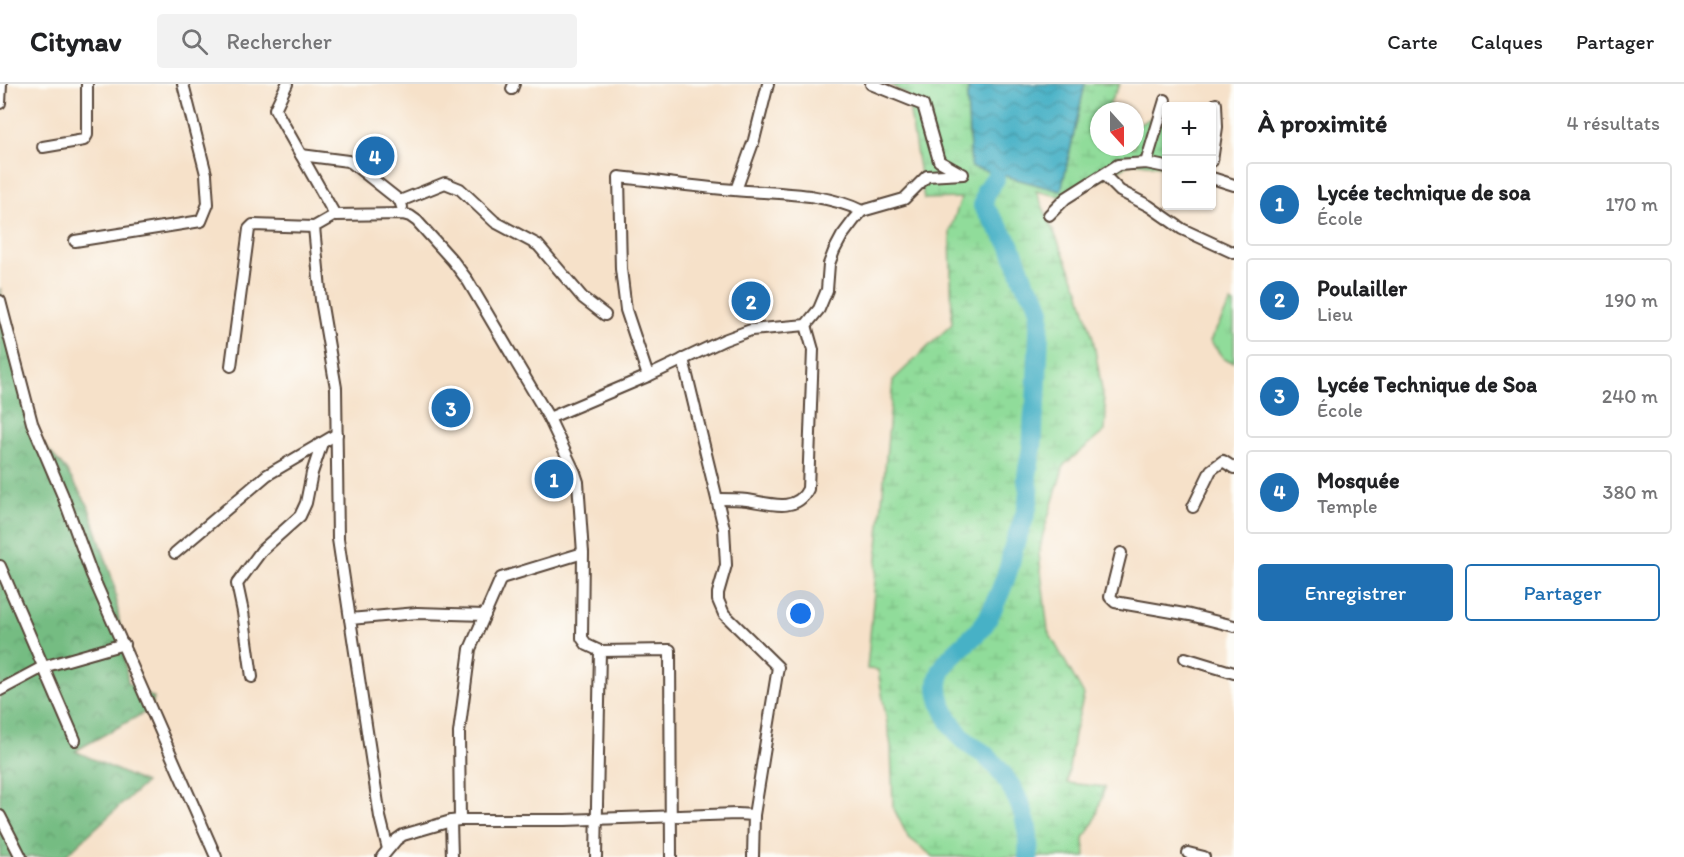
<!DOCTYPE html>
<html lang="fr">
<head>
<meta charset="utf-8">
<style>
  :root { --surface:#fff; --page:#f2f2f2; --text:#202124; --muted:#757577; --line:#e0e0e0; --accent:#1f6fb2 }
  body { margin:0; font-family:Itim,sans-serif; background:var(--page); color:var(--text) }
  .controls { position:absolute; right:18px; top:18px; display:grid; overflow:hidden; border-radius:6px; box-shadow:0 2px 4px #0004 }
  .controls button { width:54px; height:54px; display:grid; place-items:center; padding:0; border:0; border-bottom:2px solid var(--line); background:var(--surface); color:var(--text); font:30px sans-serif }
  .compass { position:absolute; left:1090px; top:18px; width:54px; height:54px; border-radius:50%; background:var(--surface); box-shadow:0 2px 4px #0004; rotate:159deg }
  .you { position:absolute; left:801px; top:530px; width:21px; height:21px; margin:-15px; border:4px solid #fff; border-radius:50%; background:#1a73e8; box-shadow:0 0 0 9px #1a73e833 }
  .badge { display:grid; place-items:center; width:39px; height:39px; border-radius:50%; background:var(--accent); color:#fff; font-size:20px; font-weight:700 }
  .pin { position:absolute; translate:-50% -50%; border:3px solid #fff; box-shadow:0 2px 6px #0006 }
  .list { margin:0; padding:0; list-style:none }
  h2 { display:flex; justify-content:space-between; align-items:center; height:78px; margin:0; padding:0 24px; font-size:26px }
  h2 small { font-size:20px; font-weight:400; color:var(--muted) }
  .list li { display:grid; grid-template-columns:39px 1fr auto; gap:18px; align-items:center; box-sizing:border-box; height:84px; margin:0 12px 12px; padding:0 12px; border:2px solid var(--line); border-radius:6px }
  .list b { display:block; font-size:22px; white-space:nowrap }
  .list p { margin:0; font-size:20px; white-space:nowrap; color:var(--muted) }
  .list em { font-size:20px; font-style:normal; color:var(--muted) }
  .actions { display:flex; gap:12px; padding:18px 24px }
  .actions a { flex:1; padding:14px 0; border:2px solid var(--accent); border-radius:6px; text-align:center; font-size:21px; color:var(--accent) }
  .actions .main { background:var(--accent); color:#fff }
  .icon { flex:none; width:33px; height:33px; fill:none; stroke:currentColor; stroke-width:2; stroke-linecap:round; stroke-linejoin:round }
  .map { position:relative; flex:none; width:1234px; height:773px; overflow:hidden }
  header { display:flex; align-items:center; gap:36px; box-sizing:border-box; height:84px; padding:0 30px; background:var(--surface); border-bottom:2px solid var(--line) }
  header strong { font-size:28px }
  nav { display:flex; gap:33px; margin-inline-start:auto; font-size:21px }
  .search { width:420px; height:54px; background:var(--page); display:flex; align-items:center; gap:15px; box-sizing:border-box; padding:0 21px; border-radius:6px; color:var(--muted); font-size:22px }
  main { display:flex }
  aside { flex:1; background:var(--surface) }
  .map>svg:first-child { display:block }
</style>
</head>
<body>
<header>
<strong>Citynav</strong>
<div class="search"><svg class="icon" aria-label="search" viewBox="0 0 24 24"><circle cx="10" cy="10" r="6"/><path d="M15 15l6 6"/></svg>Rechercher</div>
<nav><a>Carte</a><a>Calques</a><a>Partager</a></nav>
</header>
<main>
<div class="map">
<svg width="1234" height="773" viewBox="0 0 1234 773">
  <defs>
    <pattern id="grass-tufts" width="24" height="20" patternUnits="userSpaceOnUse" patternTransform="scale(1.5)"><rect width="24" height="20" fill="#90dc9a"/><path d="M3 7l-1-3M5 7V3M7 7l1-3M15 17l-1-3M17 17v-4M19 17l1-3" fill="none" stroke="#7dbd84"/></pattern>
    <pattern id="forest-crowns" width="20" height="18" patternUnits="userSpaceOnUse" patternTransform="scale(1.5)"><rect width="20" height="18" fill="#74bc82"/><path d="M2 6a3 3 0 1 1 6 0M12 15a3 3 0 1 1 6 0" fill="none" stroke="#60996a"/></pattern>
    <pattern id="wetland-marsh" width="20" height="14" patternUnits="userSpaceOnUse" patternTransform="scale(1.5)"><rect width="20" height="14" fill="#90dc9a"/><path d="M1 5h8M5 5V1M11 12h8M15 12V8" fill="none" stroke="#7dbd84"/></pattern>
    <pattern id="water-waves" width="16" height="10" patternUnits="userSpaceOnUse" patternTransform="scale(1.5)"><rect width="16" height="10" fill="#47b1c6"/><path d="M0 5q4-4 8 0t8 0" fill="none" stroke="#3c90a0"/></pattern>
  </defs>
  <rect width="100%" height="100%" fill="#fdfcf7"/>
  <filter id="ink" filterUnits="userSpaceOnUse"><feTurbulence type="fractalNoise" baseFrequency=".0167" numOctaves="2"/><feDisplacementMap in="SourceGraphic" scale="12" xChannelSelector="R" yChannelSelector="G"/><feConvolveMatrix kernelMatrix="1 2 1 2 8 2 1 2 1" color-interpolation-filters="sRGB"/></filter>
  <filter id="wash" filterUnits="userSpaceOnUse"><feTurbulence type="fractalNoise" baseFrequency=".008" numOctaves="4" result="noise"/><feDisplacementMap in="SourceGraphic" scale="24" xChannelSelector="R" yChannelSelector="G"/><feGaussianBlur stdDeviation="1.35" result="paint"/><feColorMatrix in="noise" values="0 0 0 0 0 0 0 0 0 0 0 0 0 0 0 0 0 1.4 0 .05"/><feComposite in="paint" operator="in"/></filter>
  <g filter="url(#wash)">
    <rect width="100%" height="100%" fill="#f6e1c9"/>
    <polygon fill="url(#grass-tufts)" stroke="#66835c" stroke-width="1.5" points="1231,218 1234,220 1234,278 1224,275 1210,257"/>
    <polygon fill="url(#forest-crowns)" stroke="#587350" stroke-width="1.5" points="0,204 38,354 66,386 88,421 114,500 128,599 154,614 151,625 75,667 145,699 64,773 0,773"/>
    <polygon fill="url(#wetland-marsh)" stroke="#66835c" stroke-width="1.5" points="889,0 969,0 967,14 971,83 1061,107 1085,0 1120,0 1109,20 1119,27 1099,27 1099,63 1135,63 1135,37 1140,40 1162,28 1166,29 1166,83 1134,78 1066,114 1036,107 1079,206 1093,254 1106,329 1105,347 1064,381 1043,450 1039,470 1048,547 1084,611 1074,650 1067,699 1105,703 1095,736 1084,754 1085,773 934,773 908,753 893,723 891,662 878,586 867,585 893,296 952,240 950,147 961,114 924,115 907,11"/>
    <polygon fill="url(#water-waves)" stroke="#416e72" stroke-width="1.5" points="969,0 1085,0 1061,107 971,83 967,14"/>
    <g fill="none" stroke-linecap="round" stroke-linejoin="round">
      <path stroke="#47b1c6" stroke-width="20" d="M995 95 986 107 983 122 1010 160 1025 200 1035 212 1040 226 1036 318C1032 333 1034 348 1032 363 1031 374 1027 384 1027 395 1027 399 1029 404 1029 408 1029 428 1018 447 1013 465 1011 471 1011 478 1009 483 1004 500 996 518 988 534 974 561 931 574 939 611 943 629 956 650 970 661 975 665 981 667 985 671 1013 697 1032 734 1028 773"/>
    </g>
  </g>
  <g filter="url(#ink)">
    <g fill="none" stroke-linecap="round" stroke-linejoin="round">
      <defs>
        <g id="minor">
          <polyline points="287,0 275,25 335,131"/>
          <polyline points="871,0 923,21 939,77 962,90"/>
          <polyline points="512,5 514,0"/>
          <polyline points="0,19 1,0"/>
          <polyline points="43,63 84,56 87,51 87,0"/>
          <polyline points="301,71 348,77 352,79 400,117 402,123"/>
          <polyline points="1212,77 1217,43 1216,20"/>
          <polyline points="1146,79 1165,16"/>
          <polyline points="1104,91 1120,107 1149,122 1182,145 1234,169"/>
          <polyline points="1212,94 1234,101"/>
          <polyline points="736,106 754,56 768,0"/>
          <polyline points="400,117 445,99 460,105 495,138 538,161 583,214 605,231"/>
          <polyline points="1049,131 1066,114 1118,81 1146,79 1166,83"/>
          <polyline points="75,157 201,137 208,120 206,90 183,0"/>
          <polyline points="0,217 32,339 63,412 92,491 216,773"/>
          <polyline points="683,275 724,444 726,481 718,509 718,516 724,530 778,583 754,731"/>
          <polyline points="231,282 249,145 253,141 314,143"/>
          <path d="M648 292 626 226 621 185 619 93C657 97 696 103 734 106 777 110 824 108 862 127"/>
          <polyline points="549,334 648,292 724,256 751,246 806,241 819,225 827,206 829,180 834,167 842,152 854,136 862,127 904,115 927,92 963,90"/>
          <path d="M718 415C727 415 737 415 747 416 768 419 796 430 808 405L813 266 806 241"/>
          <polyline points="1193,423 1211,386 1223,377 1234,384"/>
          <polyline points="175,469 267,391 337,350"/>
          <polyline points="1121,469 1110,513 1115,518 1190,531 1234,542"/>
          <polyline points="0,482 75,656"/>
          <polyline points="350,535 338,455 336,304 321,216 314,143 335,131 403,130 410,132 417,137 453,177 468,197 549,334 575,389 578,398 583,469 582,554 587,561 600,567 596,773"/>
          <polyline points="600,567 670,566 671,773"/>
          <polyline points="1185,574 1234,589"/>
          <polyline points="252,593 243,528 237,500 262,466 300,432 306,419 312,389 322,359"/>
          <polyline points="0,606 43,583 124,560"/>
          <polyline points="0,732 21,773"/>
          <polyline points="460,736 565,736 737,730 754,731 753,773"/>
          <polyline points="388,765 380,733 350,535 417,529 485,531"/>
          <polyline points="1188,769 1204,773"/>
          <polyline points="382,773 396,756 403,751 451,737"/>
          <polyline points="452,773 451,737 460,736 459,649 470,565 501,494 583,469"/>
        </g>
      </defs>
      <use href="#minor" stroke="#574538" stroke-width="14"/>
      <use href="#minor" stroke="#fff" stroke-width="10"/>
    </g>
  </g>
</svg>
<div class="controls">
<button>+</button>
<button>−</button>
</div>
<svg class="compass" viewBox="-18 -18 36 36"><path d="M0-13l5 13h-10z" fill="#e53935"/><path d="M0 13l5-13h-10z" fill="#757577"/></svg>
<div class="you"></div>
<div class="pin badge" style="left:554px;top:395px">1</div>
<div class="pin badge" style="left:751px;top:217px">2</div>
<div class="pin badge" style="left:451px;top:324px">3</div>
<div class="pin badge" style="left:375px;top:72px">4</div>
</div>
<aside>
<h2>À proximité<small>4 résultats</small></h2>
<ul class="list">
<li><span class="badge">1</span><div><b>Lycée technique de soa</b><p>École</p></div><em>170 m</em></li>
<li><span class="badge">2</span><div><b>Poulailler</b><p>Lieu</p></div><em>190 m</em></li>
<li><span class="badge">3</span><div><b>Lycée Technique de Soa</b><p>École</p></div><em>240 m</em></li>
<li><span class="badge">4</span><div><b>Mosquée</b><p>Temple</p></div><em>380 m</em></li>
</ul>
<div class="actions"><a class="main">Enregistrer</a><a>Partager</a></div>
</aside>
</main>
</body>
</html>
